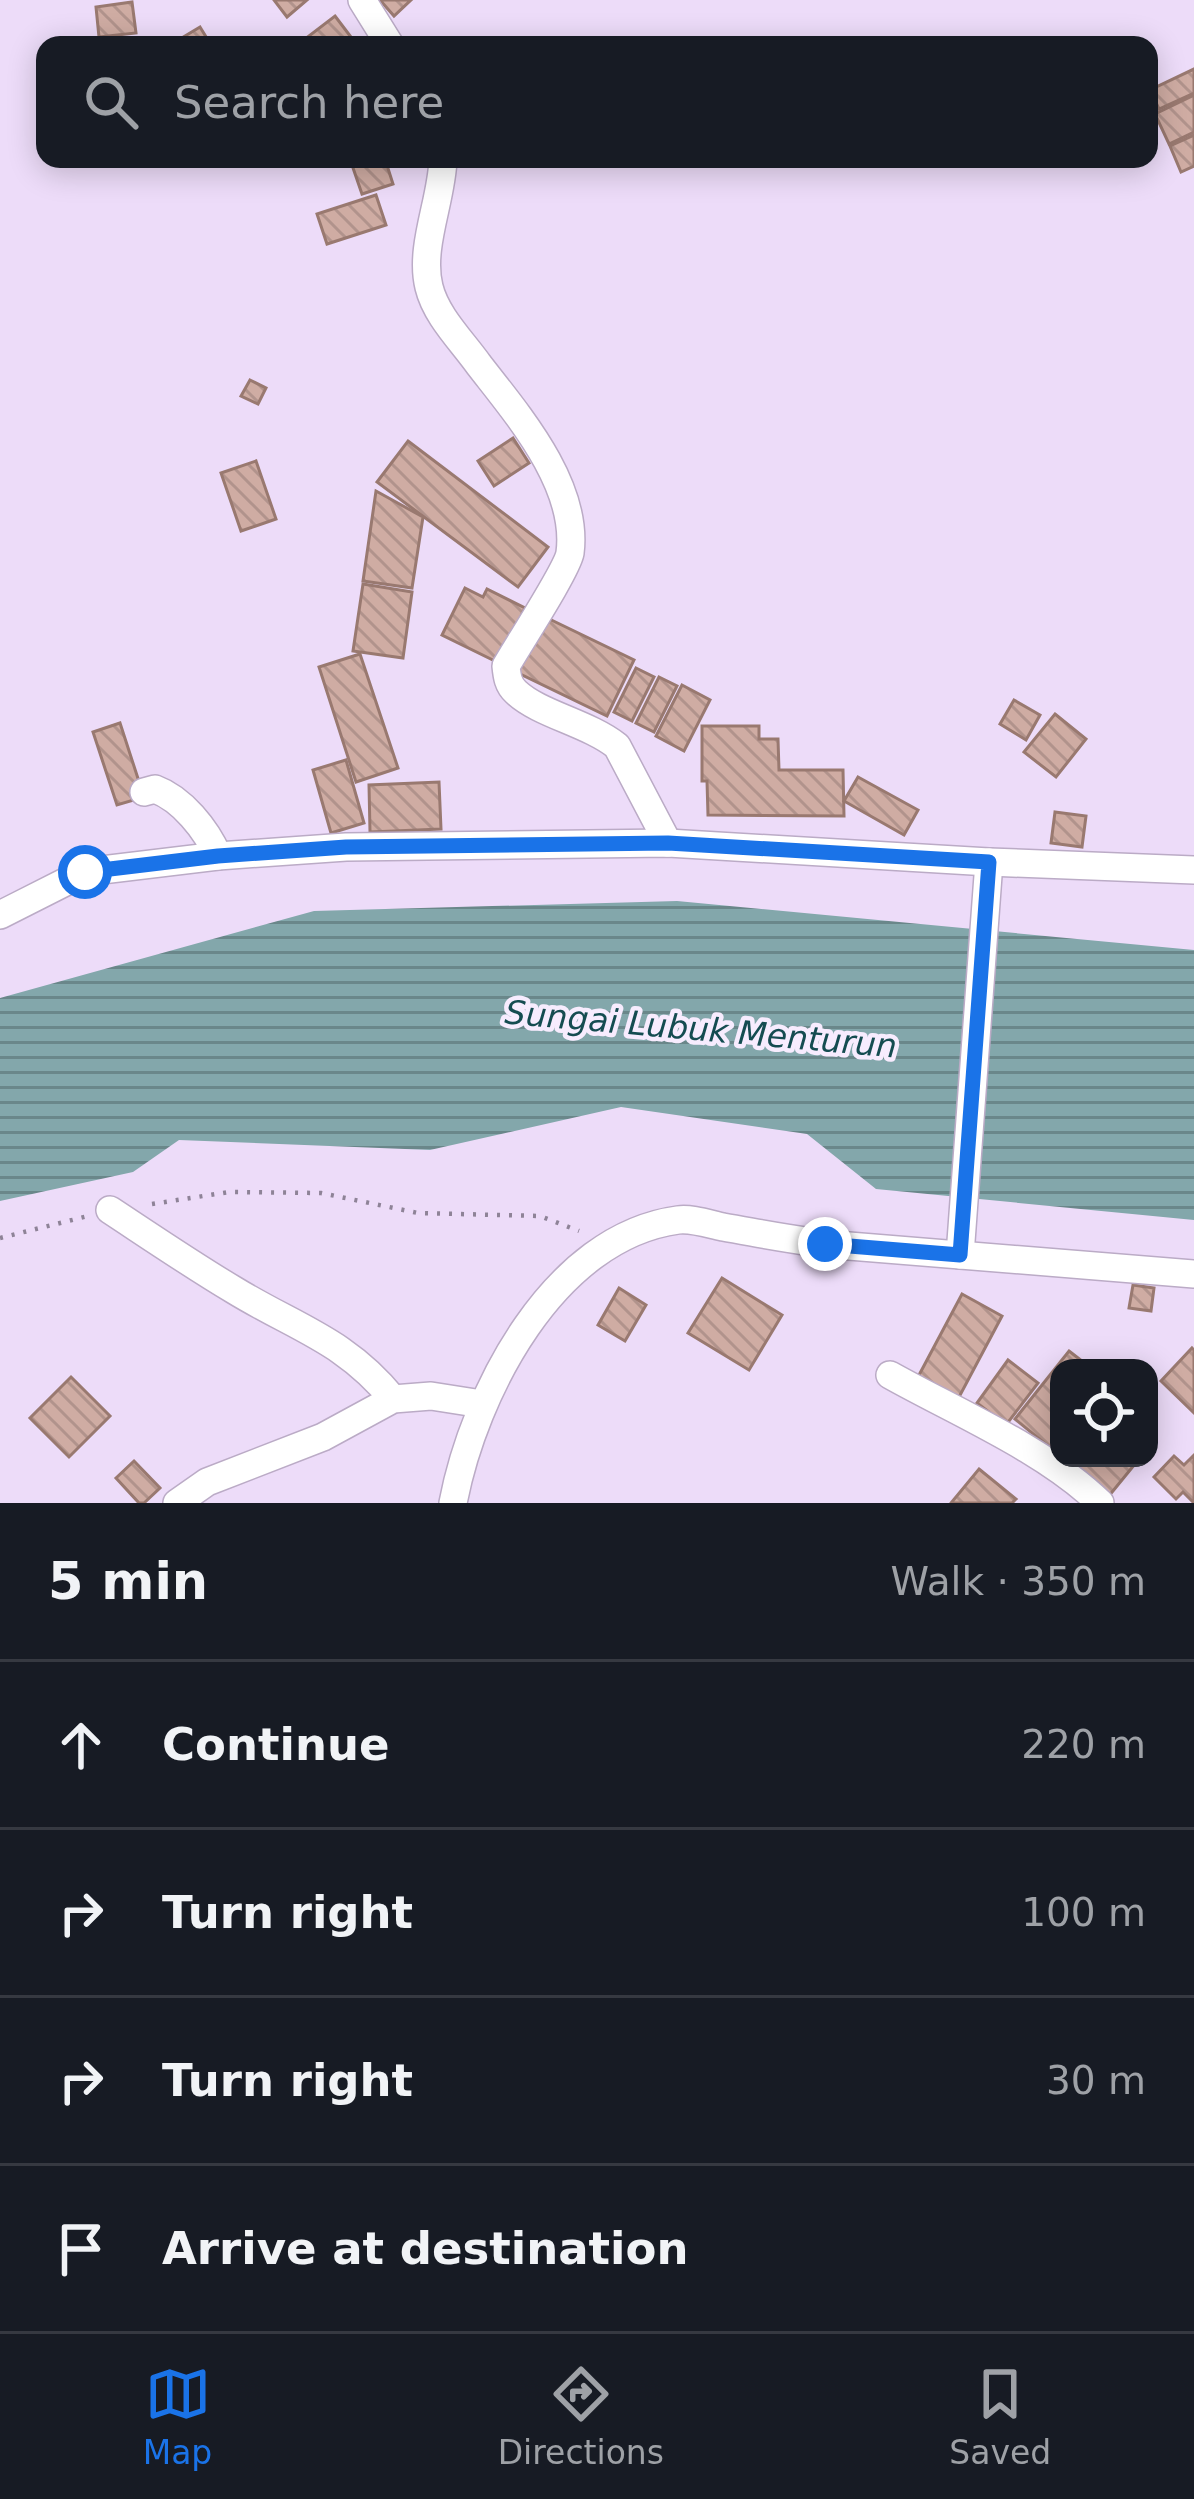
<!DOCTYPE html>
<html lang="en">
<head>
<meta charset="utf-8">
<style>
  :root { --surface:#171b24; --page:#20242c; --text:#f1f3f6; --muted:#9ea1a6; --line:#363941; --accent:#1a73e8 }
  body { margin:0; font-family:"DejaVu Sans",sans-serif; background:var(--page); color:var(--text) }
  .controls { position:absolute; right:36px; bottom:36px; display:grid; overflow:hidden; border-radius:24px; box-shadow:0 6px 30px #0003 }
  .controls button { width:108px; height:108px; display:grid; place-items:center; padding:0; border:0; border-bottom:3px solid var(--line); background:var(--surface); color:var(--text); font:60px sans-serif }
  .stop { position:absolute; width:36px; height:36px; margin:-27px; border:9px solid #1a73e8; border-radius:50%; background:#fff }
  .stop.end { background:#1a73e8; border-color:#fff; box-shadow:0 3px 12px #0008 }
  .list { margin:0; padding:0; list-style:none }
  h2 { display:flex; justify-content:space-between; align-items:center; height:156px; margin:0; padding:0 48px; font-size:51px }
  h2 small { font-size:39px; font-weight:400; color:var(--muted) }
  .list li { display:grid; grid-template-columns:78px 1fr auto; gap:36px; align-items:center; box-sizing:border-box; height:168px; padding:0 48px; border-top:3px solid var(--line) }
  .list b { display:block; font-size:45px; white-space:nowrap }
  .list em { font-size:39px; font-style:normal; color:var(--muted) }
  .icon { flex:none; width:66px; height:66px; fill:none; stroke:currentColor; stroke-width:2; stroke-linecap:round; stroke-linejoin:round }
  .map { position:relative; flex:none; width:1194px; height:1503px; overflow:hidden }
  .search { position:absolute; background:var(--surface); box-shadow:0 6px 30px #0003; left:36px; right:36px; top:36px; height:132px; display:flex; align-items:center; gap:30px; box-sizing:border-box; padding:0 42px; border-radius:24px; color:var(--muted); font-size:45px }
  .sheet { height:828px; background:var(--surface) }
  nav { display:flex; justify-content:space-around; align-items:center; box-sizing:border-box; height:168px; border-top:3px solid var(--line); background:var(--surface); font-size:33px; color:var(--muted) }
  nav a { display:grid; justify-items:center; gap:6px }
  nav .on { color:var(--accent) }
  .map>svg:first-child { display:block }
</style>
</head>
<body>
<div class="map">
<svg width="1194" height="1503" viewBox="0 0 1194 1503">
  <defs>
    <pattern id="water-rules" width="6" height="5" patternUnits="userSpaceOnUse" patternTransform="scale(3)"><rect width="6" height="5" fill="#83a7ab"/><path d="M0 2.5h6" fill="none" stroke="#6a878a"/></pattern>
    <pattern id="building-back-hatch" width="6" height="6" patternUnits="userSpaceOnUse" patternTransform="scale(3)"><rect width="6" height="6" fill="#cfaca3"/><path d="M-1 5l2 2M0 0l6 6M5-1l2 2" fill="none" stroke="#b1938c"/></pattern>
  </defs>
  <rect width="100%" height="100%" fill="#eddcf9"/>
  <polygon fill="url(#water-rules)" points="677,901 1194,950 1194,1220 876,1189 807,1134 621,1107 430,1150 179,1140 133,1172 0,1201 0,998 314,911"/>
  <g fill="url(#building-back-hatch)" stroke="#997970" stroke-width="3">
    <polygon points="274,0 307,0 287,17"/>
    <polygon points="380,0 411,0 394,16"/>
    <polygon points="132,2 136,33 99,37 96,7"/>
    <polygon points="335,16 354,41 349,45 303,45 301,42"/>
    <polygon points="200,27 211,45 170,45"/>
    <polygon points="1194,69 1194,93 1159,109 1150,90"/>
    <polygon points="1194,95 1194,132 1169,144 1155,114"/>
    <polygon points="1194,135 1194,166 1181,172 1170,146"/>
    <polygon points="372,159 385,159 393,184 362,194 352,165"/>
    <polygon points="376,195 386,225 327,244 317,214"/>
    <polygon points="250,380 266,388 258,404 241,396"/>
    <polygon points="513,438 529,463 494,486 478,461"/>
    <polygon points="408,441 548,547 518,587 377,482"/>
    <polygon points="256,461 276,519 241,531 221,473"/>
    <polygon points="376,491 423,517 412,588 363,581"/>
    <polygon points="363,584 412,592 403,658 353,651"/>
    <polygon points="465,588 483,597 487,589 525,608 499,663 442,635"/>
    <polygon points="541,615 634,660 607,716 514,671"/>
    <polygon points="360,654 398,768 356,782 319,667"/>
    <polygon points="636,668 654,677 632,721 614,712"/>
    <polygon points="659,677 677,686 654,732 636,723"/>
    <polygon points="682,685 710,700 684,751 656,736"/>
    <polygon points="1014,700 1040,715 1026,740 1000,724"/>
    <polygon points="1055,714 1086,739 1056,777 1024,752"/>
    <polygon points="120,723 144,797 117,805 93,732"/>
    <polygon points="702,726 759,726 759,739 778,739 779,770 843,770 844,816 708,815 707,781 702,781"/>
    <polygon points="346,760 364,823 331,833 313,770"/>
    <polygon points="858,777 918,810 904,835 844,801"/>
    <polygon points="439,782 441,829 370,832 369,785"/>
    <polygon points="1055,812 1086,816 1082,847 1051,843"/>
    <polygon points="722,1278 782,1315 749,1370 688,1333"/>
    <polygon points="1133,1285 1154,1288 1151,1311 1129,1308"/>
    <polygon points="619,1288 646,1305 625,1341 598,1325"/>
    <polygon points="962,1294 1002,1316 958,1399 918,1377"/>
    <polygon points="1192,1348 1194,1350 1194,1413 1161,1381"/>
    <polygon points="1069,1351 1091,1368 1059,1368 1059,1455 1015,1419"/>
    <polygon points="1008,1360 1038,1383 1006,1425 977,1403"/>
    <polygon points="71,1377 110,1416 69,1457 30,1418"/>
    <polygon points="1194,1455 1194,1501 1193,1502 1183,1492 1176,1499 1154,1477 1174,1456 1184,1465"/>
    <polygon points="1062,1458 1130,1458 1135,1464 1108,1497"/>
    <polygon points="134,1461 160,1488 144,1503 139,1503 116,1478"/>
    <polygon points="979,1469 1016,1499 1012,1503 951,1503"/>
  </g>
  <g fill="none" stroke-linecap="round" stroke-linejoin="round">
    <defs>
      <g id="minor">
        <polyline points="362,0 390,45"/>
        <path d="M443 159C442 200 419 247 429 287 436 316 462 341 479 365 517 414 579 485 570 553 567 570 518 645 506 666 507 676 508 685 516 692 539 714 588 723 617 746L668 843"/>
        <path d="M144 792 155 789C182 799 206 829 218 856"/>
        <polyline points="0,915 85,872 218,856 346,847 668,843 989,862 1194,870"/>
        <path d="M110 1210C151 1237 192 1265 234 1290 296 1328 345 1340 393 1399"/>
        <polyline points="960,1255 989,862"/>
        <path d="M890 1375C956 1412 1046 1450 1100 1503"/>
        <polyline points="177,1503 207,1482 323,1437 393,1399 431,1396 482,1404"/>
        <path d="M453 1503C474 1393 553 1237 678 1220 691 1218 709 1224 723 1227 764 1234 806 1243 849 1246 964 1256 1079 1265 1194 1274"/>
      </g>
    </defs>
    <use href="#minor" stroke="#bbabc6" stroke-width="30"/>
    <g stroke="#8e8397" stroke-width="4.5" stroke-dasharray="3 9" stroke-linecap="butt">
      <polyline points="152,1204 229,1192 321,1193 418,1213 540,1216 579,1231"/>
      <polyline points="0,1238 88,1216"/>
    </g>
    <use href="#minor" stroke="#fff" stroke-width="27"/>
  </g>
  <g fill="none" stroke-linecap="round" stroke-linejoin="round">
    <polyline stroke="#1a73e8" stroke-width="15" points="85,872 218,856 346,847 668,843 989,862 960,1255 825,1244"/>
  </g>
  <g text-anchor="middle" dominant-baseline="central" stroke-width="9" stroke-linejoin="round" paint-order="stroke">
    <g font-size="33" font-style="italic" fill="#154c51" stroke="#f7ecfe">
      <text transform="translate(701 1029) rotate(5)">Sungai Lubuk Menturun</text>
    </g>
  </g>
</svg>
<div class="controls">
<button><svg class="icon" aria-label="locate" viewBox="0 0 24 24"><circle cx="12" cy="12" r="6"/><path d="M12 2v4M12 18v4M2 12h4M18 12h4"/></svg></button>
</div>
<div class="stop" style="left:85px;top:872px"></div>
<div class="stop end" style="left:825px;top:1244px"></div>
<div class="search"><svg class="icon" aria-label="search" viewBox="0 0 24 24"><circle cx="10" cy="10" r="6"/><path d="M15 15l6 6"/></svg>Search here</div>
</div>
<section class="sheet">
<h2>5 min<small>Walk · 350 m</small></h2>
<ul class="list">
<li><svg class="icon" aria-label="ahead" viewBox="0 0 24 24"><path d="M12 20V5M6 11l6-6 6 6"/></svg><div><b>Continue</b></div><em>220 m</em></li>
<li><svg class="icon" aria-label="right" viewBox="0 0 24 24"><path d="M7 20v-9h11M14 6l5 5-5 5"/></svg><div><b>Turn right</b></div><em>100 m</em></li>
<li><svg class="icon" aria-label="right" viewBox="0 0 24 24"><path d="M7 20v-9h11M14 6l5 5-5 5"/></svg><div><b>Turn right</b></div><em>30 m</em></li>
<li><svg class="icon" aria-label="arrive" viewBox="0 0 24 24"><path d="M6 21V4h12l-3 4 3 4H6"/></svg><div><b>Arrive at destination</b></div></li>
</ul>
</section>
<nav>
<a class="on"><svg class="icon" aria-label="map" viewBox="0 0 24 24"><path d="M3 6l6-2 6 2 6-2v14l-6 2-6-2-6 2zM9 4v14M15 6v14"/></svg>Map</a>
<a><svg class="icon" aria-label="directions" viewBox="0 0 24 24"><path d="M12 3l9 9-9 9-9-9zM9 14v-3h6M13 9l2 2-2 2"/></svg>Directions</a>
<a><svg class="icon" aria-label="saved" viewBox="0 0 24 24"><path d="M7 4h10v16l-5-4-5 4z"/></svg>Saved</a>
</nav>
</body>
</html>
